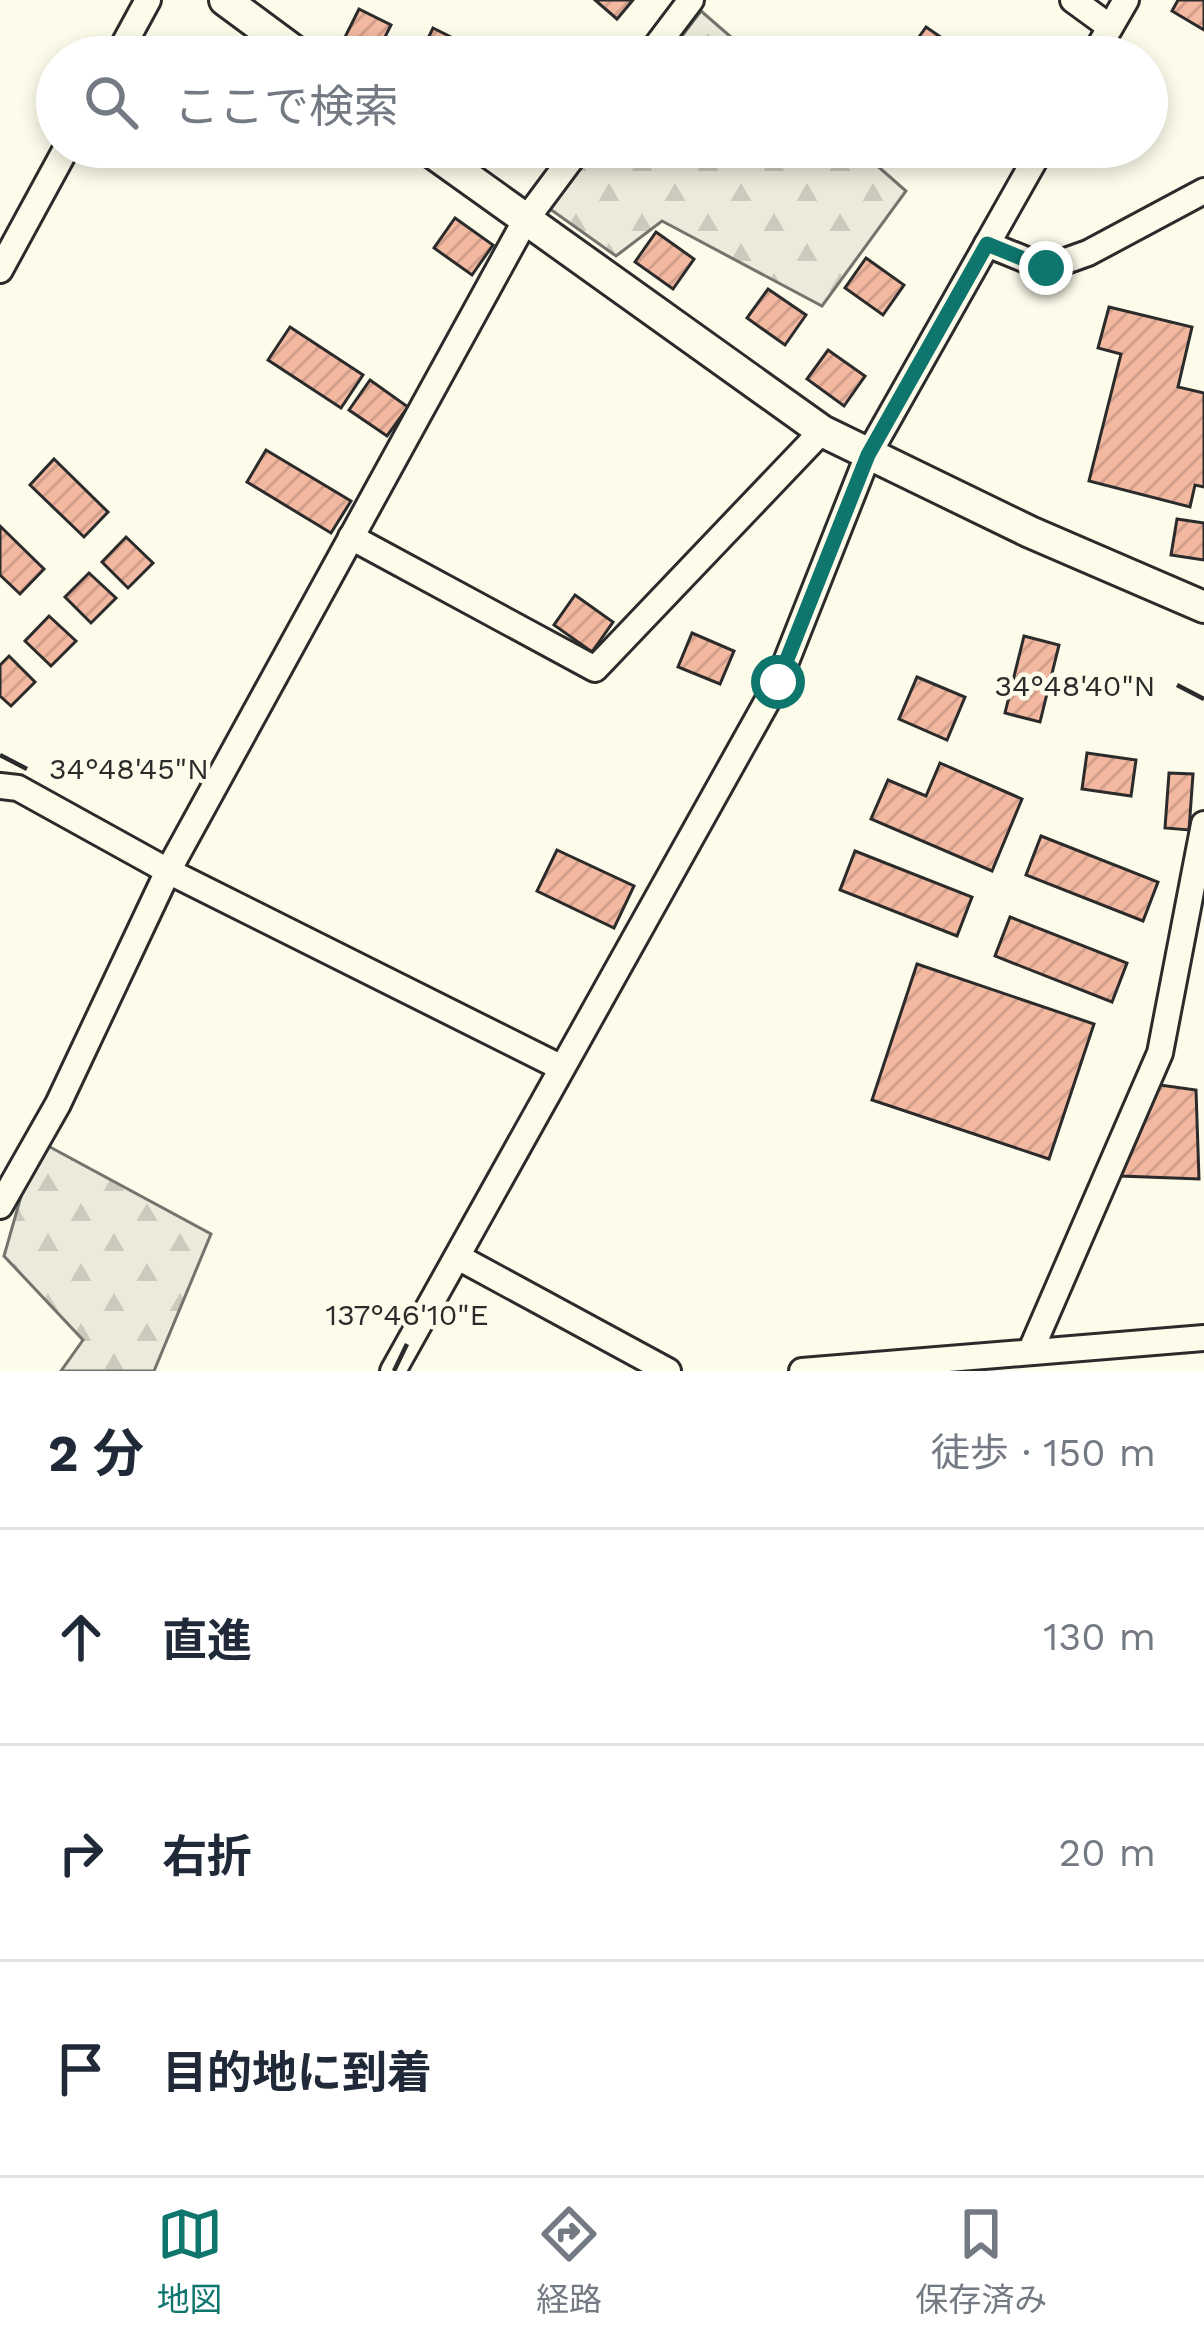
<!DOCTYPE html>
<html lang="ja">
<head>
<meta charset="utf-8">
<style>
  :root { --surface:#fff; --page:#f2f2f3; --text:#1f2937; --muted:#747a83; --line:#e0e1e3; --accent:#0f766e }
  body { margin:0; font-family:"Work Sans","Noto Sans JP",sans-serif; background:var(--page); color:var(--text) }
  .stop { position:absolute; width:36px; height:36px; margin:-27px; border:9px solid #0f766e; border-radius:50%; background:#fff }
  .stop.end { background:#0f766e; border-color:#fff; box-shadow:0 3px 12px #0008 }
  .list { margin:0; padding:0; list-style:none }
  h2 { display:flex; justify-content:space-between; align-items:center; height:156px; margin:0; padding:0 48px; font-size:51px }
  h2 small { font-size:39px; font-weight:400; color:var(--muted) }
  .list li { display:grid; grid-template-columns:78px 1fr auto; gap:36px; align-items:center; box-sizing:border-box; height:216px; padding:0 48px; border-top:3px solid var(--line) }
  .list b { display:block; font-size:45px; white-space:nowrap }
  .list em { font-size:39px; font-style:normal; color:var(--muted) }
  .icon { flex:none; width:66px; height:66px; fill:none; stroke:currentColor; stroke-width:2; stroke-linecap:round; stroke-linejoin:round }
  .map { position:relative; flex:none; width:1204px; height:1371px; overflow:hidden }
  .search { position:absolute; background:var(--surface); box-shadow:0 6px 18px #0003; left:36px; right:36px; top:36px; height:132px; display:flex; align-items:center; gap:30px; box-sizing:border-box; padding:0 42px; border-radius:66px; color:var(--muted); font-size:45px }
  .sheet { height:804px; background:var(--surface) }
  nav { display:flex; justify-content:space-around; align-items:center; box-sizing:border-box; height:168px; border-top:3px solid var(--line); background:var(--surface); font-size:33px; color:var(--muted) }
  nav a { display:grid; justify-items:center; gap:6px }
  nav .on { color:var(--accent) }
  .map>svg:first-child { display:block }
</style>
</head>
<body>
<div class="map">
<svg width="1204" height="1371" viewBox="0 0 1204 1371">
  <defs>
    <pattern id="forest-firs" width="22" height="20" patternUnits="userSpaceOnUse" patternTransform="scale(3)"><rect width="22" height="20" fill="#ecebdb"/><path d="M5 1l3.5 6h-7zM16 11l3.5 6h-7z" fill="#cbcabc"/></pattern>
    <pattern id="building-hatch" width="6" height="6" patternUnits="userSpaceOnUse" patternTransform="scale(3)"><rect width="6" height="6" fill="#f2b8a0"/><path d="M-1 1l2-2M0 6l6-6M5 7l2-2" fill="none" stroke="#d09e8a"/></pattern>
  </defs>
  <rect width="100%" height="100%" fill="#fdfbea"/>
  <g fill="url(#forest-firs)" stroke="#74746e" stroke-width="3">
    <polygon points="701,11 754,57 666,57"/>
    <polygon points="597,147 856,147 906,191 822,306 662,221 616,256 550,209"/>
    <polygon points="37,1140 211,1234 154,1371 61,1371 83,1340 4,1256"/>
  </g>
  <g fill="url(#building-hatch)" stroke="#2b2b2b" stroke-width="3">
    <polygon points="595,0 633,0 617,19"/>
    <polygon points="1178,0 1204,0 1204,30 1172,11"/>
    <polygon points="359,9 391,25 375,57 343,41"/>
    <polygon points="926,27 964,53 961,57 905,57"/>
    <polygon points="433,28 465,44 459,57 419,57"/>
    <polygon points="455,218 493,245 472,275 434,248"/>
    <polygon points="656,232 694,259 673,289 635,262"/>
    <polygon points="866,258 904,285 883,315 845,288"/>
    <polygon points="768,289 806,315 785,345 747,318"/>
    <polygon points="1109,307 1192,327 1178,387 1204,393 1204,487 1195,485 1190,507 1089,481 1121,354 1098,348"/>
    <polygon points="290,327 363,375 341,408 268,360"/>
    <polygon points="828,350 865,376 844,406 807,379"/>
    <polygon points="370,380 408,407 387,436 349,410"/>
    <polygon points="266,450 351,501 331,533 247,482"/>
    <polygon points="54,459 108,512 84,537 30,485"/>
    <polygon points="1177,519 1204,523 1204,560 1171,555"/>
    <polygon points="0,526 44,569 20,594 0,575"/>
    <polygon points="126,537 153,563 128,588 102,562"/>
    <polygon points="89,573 116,598 91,623 65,597"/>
    <polygon points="575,595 613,622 592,652 554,625"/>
    <polygon points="49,616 76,641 51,666 25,641"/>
    <polygon points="692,633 734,651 720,684 678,667"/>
    <polygon points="1024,636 1059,645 1040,722 1005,713"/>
    <polygon points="9,656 35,682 11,706 0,696 0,665"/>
    <polygon points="917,677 965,697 947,740 899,719"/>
    <polygon points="1087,753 1136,760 1131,796 1082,789"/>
    <polygon points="940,763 1022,799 992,871 871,819 888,780 926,796"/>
    <polygon points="1169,773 1193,774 1189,830 1165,828"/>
    <polygon points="1041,836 1158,882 1143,921 1026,875"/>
    <polygon points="557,850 634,886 614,928 537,891"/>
    <polygon points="855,851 972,897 957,936 840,890"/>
    <polygon points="1010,917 1127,963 1112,1002 995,956"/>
    <polygon points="917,964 1094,1024 1049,1159 872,1100"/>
    <polygon points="1160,1085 1196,1090 1199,1179 1121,1176"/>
  </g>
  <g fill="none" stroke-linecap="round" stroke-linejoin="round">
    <defs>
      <g id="minor">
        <polyline points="1073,0 1110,27"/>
        <polyline points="117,57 148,0"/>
        <polyline points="648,57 691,0"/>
        <polyline points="1093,57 1126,0"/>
        <polyline points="987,244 1046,268 1088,253 1204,191"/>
        <polyline points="0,270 67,147"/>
        <polyline points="351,537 595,669 822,431"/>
        <polyline points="0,786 18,788 168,871 560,1067"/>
        <polyline points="0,1206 58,1104 168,871 525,221 580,147"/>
        <polyline points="458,1257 668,1371"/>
        <polyline points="1031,1350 1160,1053 1204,824"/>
        <polyline points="393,1371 778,682 868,455 1042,147"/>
        <polyline points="802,1371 1204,1338"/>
      </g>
      <g id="tertiary">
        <polyline points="225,0 302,57"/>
        <polyline points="425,147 822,431 1030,532 1204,607"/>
      </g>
    </defs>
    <use href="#minor" stroke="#2b2b2b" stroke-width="30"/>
    <use href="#tertiary" stroke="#2b2b2b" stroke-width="36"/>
    <use href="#minor" stroke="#fdfbea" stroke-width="24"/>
    <use href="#tertiary" stroke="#fdfbea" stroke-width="30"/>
  </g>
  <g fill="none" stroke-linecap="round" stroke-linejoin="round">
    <polyline stroke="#0f766e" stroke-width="15" points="778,682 868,455 987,244 1046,268"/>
  </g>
  <path fill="none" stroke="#2b2b2b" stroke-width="4.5" d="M1177 685 1204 699M0 755 27 769M394 1371 407 1344"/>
  <g font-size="30" text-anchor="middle" fill="#2b2b2b" stroke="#fdfbea" stroke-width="9" stroke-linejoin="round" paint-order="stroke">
    <text x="1075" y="696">34°48'40"N</text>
    <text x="129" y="779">34°48'45"N</text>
    <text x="407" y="1325">137°46'10"E</text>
  </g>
</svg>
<div class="stop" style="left:778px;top:682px"></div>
<div class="stop end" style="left:1046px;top:268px"></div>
<div class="search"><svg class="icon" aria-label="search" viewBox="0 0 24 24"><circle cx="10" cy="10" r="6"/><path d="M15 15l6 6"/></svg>ここで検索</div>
</div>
<section class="sheet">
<h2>2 分<small>徒歩 · 150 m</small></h2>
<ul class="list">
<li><svg class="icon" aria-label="ahead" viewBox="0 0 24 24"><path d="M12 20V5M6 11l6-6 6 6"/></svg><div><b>直進</b></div><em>130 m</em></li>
<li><svg class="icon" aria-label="right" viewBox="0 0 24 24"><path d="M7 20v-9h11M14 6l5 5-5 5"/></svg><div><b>右折</b></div><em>20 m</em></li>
<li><svg class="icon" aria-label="arrive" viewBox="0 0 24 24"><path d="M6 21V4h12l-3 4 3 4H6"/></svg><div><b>目的地に到着</b></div></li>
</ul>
</section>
<nav>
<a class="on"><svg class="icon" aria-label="map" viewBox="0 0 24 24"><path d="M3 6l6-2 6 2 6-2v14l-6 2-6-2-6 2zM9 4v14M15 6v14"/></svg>地図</a>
<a><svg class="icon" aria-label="directions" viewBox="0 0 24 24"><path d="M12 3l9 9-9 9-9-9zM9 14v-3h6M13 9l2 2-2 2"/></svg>経路</a>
<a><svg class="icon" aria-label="saved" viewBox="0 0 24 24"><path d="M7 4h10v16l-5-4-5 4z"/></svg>保存済み</a>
</nav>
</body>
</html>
